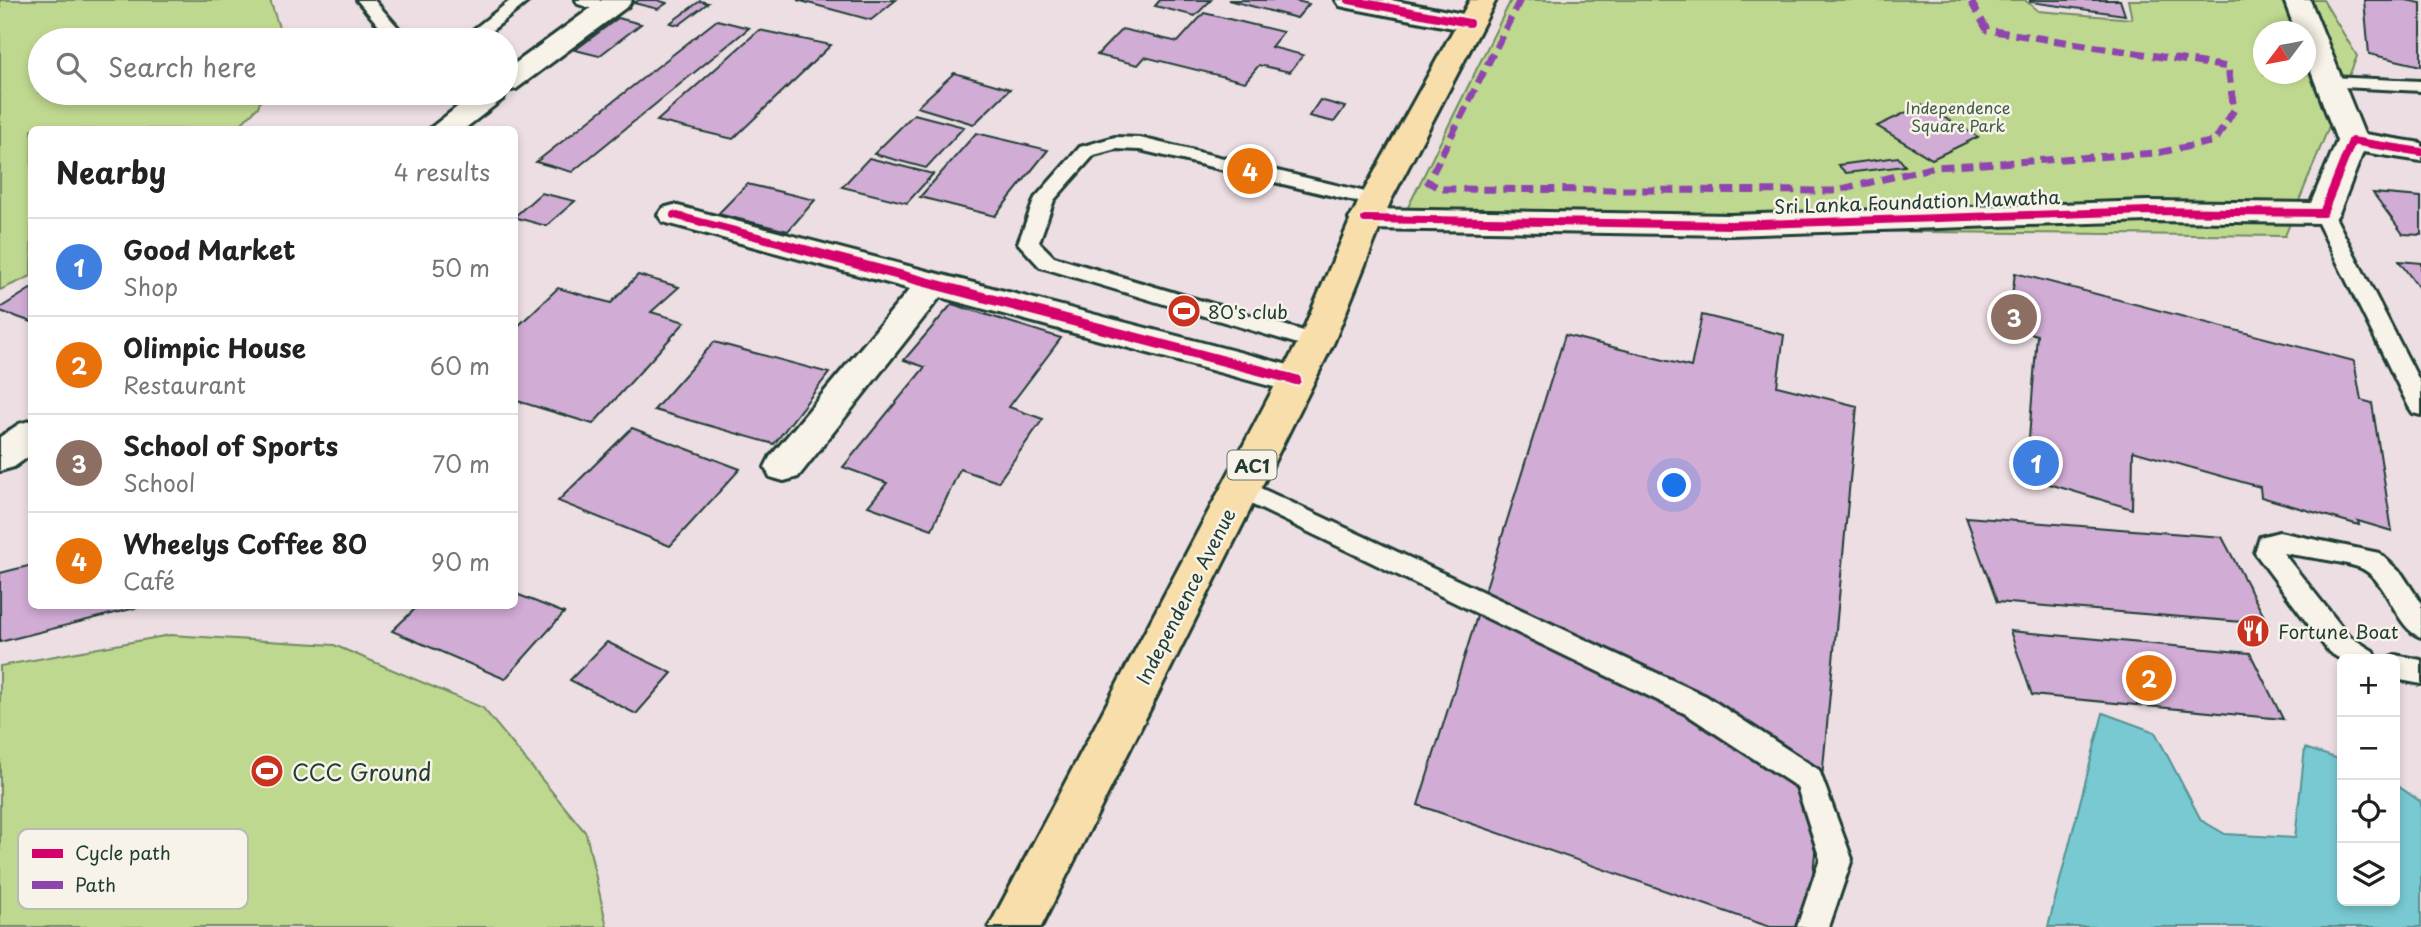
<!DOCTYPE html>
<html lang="en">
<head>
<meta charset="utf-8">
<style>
  :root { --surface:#fff; --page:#f6f6f6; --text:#222; --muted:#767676; --line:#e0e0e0; --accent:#c8321e }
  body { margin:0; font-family:"Playpen Sans",sans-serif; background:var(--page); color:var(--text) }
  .controls { position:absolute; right:21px; bottom:21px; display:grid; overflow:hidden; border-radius:10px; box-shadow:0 4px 10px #0003 }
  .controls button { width:63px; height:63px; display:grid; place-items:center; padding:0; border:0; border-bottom:2px solid var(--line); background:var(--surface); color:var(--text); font:35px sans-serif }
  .compass { position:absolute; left:2253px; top:21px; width:63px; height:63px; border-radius:50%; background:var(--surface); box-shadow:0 4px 10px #0003; rotate:238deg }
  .you { position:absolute; left:1675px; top:486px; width:24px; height:24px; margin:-18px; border:5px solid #fff; border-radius:50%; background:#1a73e8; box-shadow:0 0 0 10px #1a73e833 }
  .badge { display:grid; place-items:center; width:46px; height:46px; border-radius:50%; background:var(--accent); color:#fff; font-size:23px; font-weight:700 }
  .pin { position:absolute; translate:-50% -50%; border:4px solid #fff; box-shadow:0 2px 7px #0006 }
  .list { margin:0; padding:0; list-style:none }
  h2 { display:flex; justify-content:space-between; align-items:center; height:91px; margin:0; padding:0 28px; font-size:30px }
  h2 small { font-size:23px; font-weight:400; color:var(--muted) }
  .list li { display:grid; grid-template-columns:46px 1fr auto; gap:21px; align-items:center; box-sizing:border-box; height:98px; padding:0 28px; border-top:2px solid var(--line) }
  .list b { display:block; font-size:26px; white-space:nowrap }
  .list p { margin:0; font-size:23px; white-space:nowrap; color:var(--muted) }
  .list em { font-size:23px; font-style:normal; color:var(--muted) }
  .icon { flex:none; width:38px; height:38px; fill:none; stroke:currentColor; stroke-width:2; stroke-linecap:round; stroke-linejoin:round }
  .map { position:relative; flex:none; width:2421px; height:927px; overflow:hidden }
  .search { position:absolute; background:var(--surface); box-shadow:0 4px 10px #0003; left:28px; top:28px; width:490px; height:77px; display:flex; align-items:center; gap:18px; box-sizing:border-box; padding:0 24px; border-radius:38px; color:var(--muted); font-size:26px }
  .panel { position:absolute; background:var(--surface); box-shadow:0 4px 10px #0003; left:28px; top:126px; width:490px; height:483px; border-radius:10px }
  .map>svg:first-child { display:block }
</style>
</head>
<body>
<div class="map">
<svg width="2421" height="927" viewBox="0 0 2421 927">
  <rect width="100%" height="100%" fill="#ecdee2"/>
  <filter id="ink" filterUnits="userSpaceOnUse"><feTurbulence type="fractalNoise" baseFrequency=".0143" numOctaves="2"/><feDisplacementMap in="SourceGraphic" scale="14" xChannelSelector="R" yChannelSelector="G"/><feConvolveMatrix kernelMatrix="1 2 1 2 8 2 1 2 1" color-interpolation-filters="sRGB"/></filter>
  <g filter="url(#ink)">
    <g fill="#bfd88f" stroke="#6f8a62" stroke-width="2" fill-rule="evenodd">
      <polygon points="0,0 270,0 283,40 40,40 40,93 263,93 258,107 236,129 32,130 31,276 0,290"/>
      <path d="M1511 0H2025L2038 11 2132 19 2128 0H2323L2357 56 2285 236 1843 231 1406 211ZM2264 32H2306V74H2264Z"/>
      <polygon points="170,635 334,645 483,708 586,833 607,927 0,927 0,666"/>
    </g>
    <polygon fill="#78c9d1" stroke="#549192" stroke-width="2" points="2103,713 2155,732 2201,820 2225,834 2295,838 2305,748 2342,760 2342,901 2395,901 2395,784 2421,802 2421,927 2048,927"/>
    <g fill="#d1acd5" stroke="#1f3d34" stroke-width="2">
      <polygon points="639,0 657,0 667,3 658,9 634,3"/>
      <polygon points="797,0 896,0 871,20"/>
      <polygon points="1160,0 1211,0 1195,16 1155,6"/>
      <polygon points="1228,0 1293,0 1309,4 1297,18"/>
      <polygon points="2030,0 2120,0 2125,15 2030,2"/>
      <polygon points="2364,0 2406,0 2421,3 2421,66 2369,54"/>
      <polygon points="700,1 708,3 679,25 670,23"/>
      <polygon points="1204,13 1283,32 1271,47 1303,55 1290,72 1259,65 1245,82 1145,57 1138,65 1097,55 1122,29 1178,42"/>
      <polygon points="618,18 641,24 599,56 575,50"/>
      <polygon points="717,20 749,28 572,172 536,162"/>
      <polygon points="759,30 831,45 733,139 657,121"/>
      <polygon points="954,73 1010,89 974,124 917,107"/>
      <polygon points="1320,100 1345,107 1334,122 1309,116"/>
      <polygon points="1922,105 1978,137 1932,159 1877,126"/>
      <polygon points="914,114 964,127 926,168 874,154"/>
      <polygon points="976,133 1048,150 995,216 920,197"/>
      <polygon points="1898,157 1905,166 1846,173 1838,165"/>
      <polygon points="869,158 933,174 907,203 842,187"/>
      <polygon points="747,184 815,200 788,231 718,214"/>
      <polygon points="541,193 575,201 546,226 514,217"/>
      <polygon points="2373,193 2421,197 2421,235 2403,234"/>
      <polygon points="2399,261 2421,263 2421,291"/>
      <polygon points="2015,273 2354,361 2361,400 2372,403 2392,531 2358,521 2359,525 2261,497 2260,487 2133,451 2132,509 2026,477 2037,335 2008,327"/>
      <polygon points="638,275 679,287 651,312 685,322 593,424 514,400 514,330 558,288 611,303"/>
      <polygon points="32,288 32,322 0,311 0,308"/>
      <polygon points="952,304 1061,338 1009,407 1043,419 998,482 960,469 932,529 868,506 887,483 843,467 925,367 904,360"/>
      <polygon points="1702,315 1784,335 1777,386 1857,406 1808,927 1770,927 1418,805 1565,335 1691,367"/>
      <polygon points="714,342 829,373 774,444 654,410"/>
      <polygon points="632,428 740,469 670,546 558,501"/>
      <polygon points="1966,517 2222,537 2268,624 1997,602"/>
      <polygon points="32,565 32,606 143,606 0,642 0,573"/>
      <polygon points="514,593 564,613 505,679 392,631 418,606 514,606"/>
      <polygon points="2010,631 2250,653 2283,719 2032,695"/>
      <polygon points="607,642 672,673 636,714 570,680"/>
    </g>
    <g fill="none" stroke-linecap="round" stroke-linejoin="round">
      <defs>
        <g id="lane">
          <polygon points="357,0 374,0 409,40 391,40"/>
          <polygon points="511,0 530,0 480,40 460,40"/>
          <polygon points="576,0 599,0 616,9 607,14 578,4"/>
          <polygon points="2329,77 2421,81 2421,91 2323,86 2320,82 2323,78"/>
          <polygon points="1115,137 1140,138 1382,196 1385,200 1382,204 1375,206 1140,150 1116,149 1094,155 1054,200 1039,242 1054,257 1324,337 1327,342 1324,347 1316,350 1308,347 1040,267 1018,243 1035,198 1080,147"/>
          <polygon points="2323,207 2330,209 2333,213 2421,384 2421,415 2413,413 2409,407 2313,213 2316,209"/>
          <polygon points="1241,479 1706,696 1819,770 1852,859 1829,927 1797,927 1820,859 1797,787 1686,714 1232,495 1229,488 1232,481"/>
          <path d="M2279 532 2379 553 2402 574 2421 603V637C2396 629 2389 583 2363 569 2350 562 2300 556 2283 553L2349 636 2373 651 2377 659 2342 660 2329 652 2255 553 2260 537Z"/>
          <polygon points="2395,655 2421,660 2421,684 2395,679 2395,659 2385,659"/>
        </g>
        <g id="street">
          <polygon points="1336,0 1391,0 1479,17 1483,23 1479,29 1469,31 1349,8 1340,6"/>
          <polygon points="2284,0 2310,0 2367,141 2363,147 2352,150 2341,147 2337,141 2306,58 2306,32 2296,32"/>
          <polygon points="674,205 1296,367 1309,371 1314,380 1309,389 1296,393 940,297 798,477 784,481 770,477 765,467 770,457 910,289 663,222 658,215 663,208"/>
        </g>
        <g id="secondary">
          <polygon points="602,0 632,0 628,6 516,89 506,91 503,99 463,130 428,130 475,93 506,93 506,70"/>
          <polygon points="2352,132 2421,143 2421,161 2363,152 2339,213 2334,220 2323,223 2148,221 1731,235 1365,229 1354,226 1349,219 1354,212 1365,209 1731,215 2148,201 2311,203 2337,141 2341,135"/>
          <polygon points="32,420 32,454 14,467 0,471 0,437 19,424"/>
        </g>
        <polygon id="primary" points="1470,0 1496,0 1391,200 1334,342 1041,927 989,927 1298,342 1359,200"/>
      </defs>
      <use href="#lane" stroke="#1f3d34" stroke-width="6"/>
      <use href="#street" stroke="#1f3d34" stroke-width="6"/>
      <use href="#secondary" stroke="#1f3d34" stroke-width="6"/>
      <use href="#primary" stroke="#1f3d34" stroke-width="6"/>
      <use href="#lane" fill="#f7f3e8" fill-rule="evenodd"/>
      <use href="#street" fill="#f7f3e8" fill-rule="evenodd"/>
      <use href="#secondary" fill="#f7f3e8" fill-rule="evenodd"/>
      <use href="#primary" fill="#f8deab" fill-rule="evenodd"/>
      <polyline stroke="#8e44ad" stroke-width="7" stroke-dasharray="13 7" stroke-linecap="butt" points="1520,0 1428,182 1441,189 1833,191 1935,167 2157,153 2215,141 2234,110 2228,67 1987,30 1970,0"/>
      <defs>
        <g id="cycleway-far1">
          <polyline points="1349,0 1469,23"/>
          <polyline points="674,215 793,246"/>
          <polyline points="1365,219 1731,225 2148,211 2323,213 2352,141 2421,152"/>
        </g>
        <polyline id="cycleway" points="786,245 1296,380"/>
      </defs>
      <use href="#cycleway-far1" stroke="#f7f3e8" stroke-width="11"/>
      <use href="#cycleway" stroke="#f7f3e8" stroke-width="14"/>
      <use href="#cycleway-far1" stroke="#d6006c" stroke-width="8"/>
      <use href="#cycleway" stroke="#d6006c" stroke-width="10"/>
    </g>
  </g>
  <defs>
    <symbol id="stadium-disc" viewBox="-11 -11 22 22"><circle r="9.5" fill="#c8321e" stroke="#f7f3e8"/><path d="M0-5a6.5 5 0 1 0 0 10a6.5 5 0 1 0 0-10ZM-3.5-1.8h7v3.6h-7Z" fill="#fff"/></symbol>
    <symbol id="restaurant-disc" viewBox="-11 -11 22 22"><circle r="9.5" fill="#c8321e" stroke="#f7f3e8"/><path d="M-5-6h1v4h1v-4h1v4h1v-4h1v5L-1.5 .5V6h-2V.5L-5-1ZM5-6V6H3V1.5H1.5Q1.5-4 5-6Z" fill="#fff"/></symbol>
  </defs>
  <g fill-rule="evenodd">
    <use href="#stadium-disc" x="1165" y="292" width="38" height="38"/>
    <use href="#restaurant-disc" x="2234" y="612" width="38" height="38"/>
    <use href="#stadium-disc" x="248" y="752" width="38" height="38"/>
  </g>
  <g text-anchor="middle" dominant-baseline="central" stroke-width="5" stroke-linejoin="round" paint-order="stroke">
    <g font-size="16" fill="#3f5c46" stroke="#f7f3e8">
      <text x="1958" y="107">Independence<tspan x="1958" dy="18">Square Park</tspan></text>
    </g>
    <rect fill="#f7f3e8" stroke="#60746a" stroke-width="2" x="1227.5" y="450.5" width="49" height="29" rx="5"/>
    <g font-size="18" font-weight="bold" fill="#1f3d34">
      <text x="1252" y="465">AC1</text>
    </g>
    <g font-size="19" fill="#1f3d34" stroke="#f7f3e8">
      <text transform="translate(1917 201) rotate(-2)">Sri Lanka Foundation Mawatha</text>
      <text transform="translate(1185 596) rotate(-63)">Independence Avenue</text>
    </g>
    <g font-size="19" fill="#1f3d34" stroke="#f7f3e8" text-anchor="start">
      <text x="1208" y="311">80's club</text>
      <text x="2278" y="631">Fortune Boat</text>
    </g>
    <g font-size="23" fill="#1f3d34" stroke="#f7f3e8" text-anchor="start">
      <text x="292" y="771">CCC Ground</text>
    </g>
  </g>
  <rect x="18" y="829" width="230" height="80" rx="10" fill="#f7f3e8" stroke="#b6bcb2" stroke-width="2"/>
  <rect x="32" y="849" width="31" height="9" fill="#d6006c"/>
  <rect x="32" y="881" width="31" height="8" fill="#8e44ad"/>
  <g font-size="19" fill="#1f3d34">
    <text x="75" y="860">Cycle path</text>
    <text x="75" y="892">Path</text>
  </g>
</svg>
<div class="controls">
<button>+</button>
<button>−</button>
<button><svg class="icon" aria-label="locate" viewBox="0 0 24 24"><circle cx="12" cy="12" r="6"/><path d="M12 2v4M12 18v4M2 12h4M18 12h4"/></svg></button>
<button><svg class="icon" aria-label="layers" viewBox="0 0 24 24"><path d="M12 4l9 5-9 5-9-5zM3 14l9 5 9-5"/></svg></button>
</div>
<svg class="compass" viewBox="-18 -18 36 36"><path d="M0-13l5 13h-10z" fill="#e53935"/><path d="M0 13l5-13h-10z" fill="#767676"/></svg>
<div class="you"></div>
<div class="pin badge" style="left:2036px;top:463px;background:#3f7fe0">1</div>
<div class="pin badge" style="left:2149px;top:678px;background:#e8710a">2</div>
<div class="pin badge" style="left:2014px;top:317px;background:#8d6e63">3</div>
<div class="pin badge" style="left:1250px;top:171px;background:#e8710a">4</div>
<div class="search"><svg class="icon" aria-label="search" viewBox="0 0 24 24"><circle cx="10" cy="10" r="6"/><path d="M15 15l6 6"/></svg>Search here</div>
<section class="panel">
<h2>Nearby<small>4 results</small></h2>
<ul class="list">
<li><span class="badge" style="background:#3f7fe0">1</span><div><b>Good Market</b><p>Shop</p></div><em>50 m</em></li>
<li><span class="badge" style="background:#e8710a">2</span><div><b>Olimpic House</b><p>Restaurant</p></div><em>60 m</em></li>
<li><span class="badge" style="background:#8d6e63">3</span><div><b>School of Sports</b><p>School</p></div><em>70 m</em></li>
<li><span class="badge" style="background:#e8710a">4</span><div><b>Wheelys Coffee 80</b><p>Café</p></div><em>90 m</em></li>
</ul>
</section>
</div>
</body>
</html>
